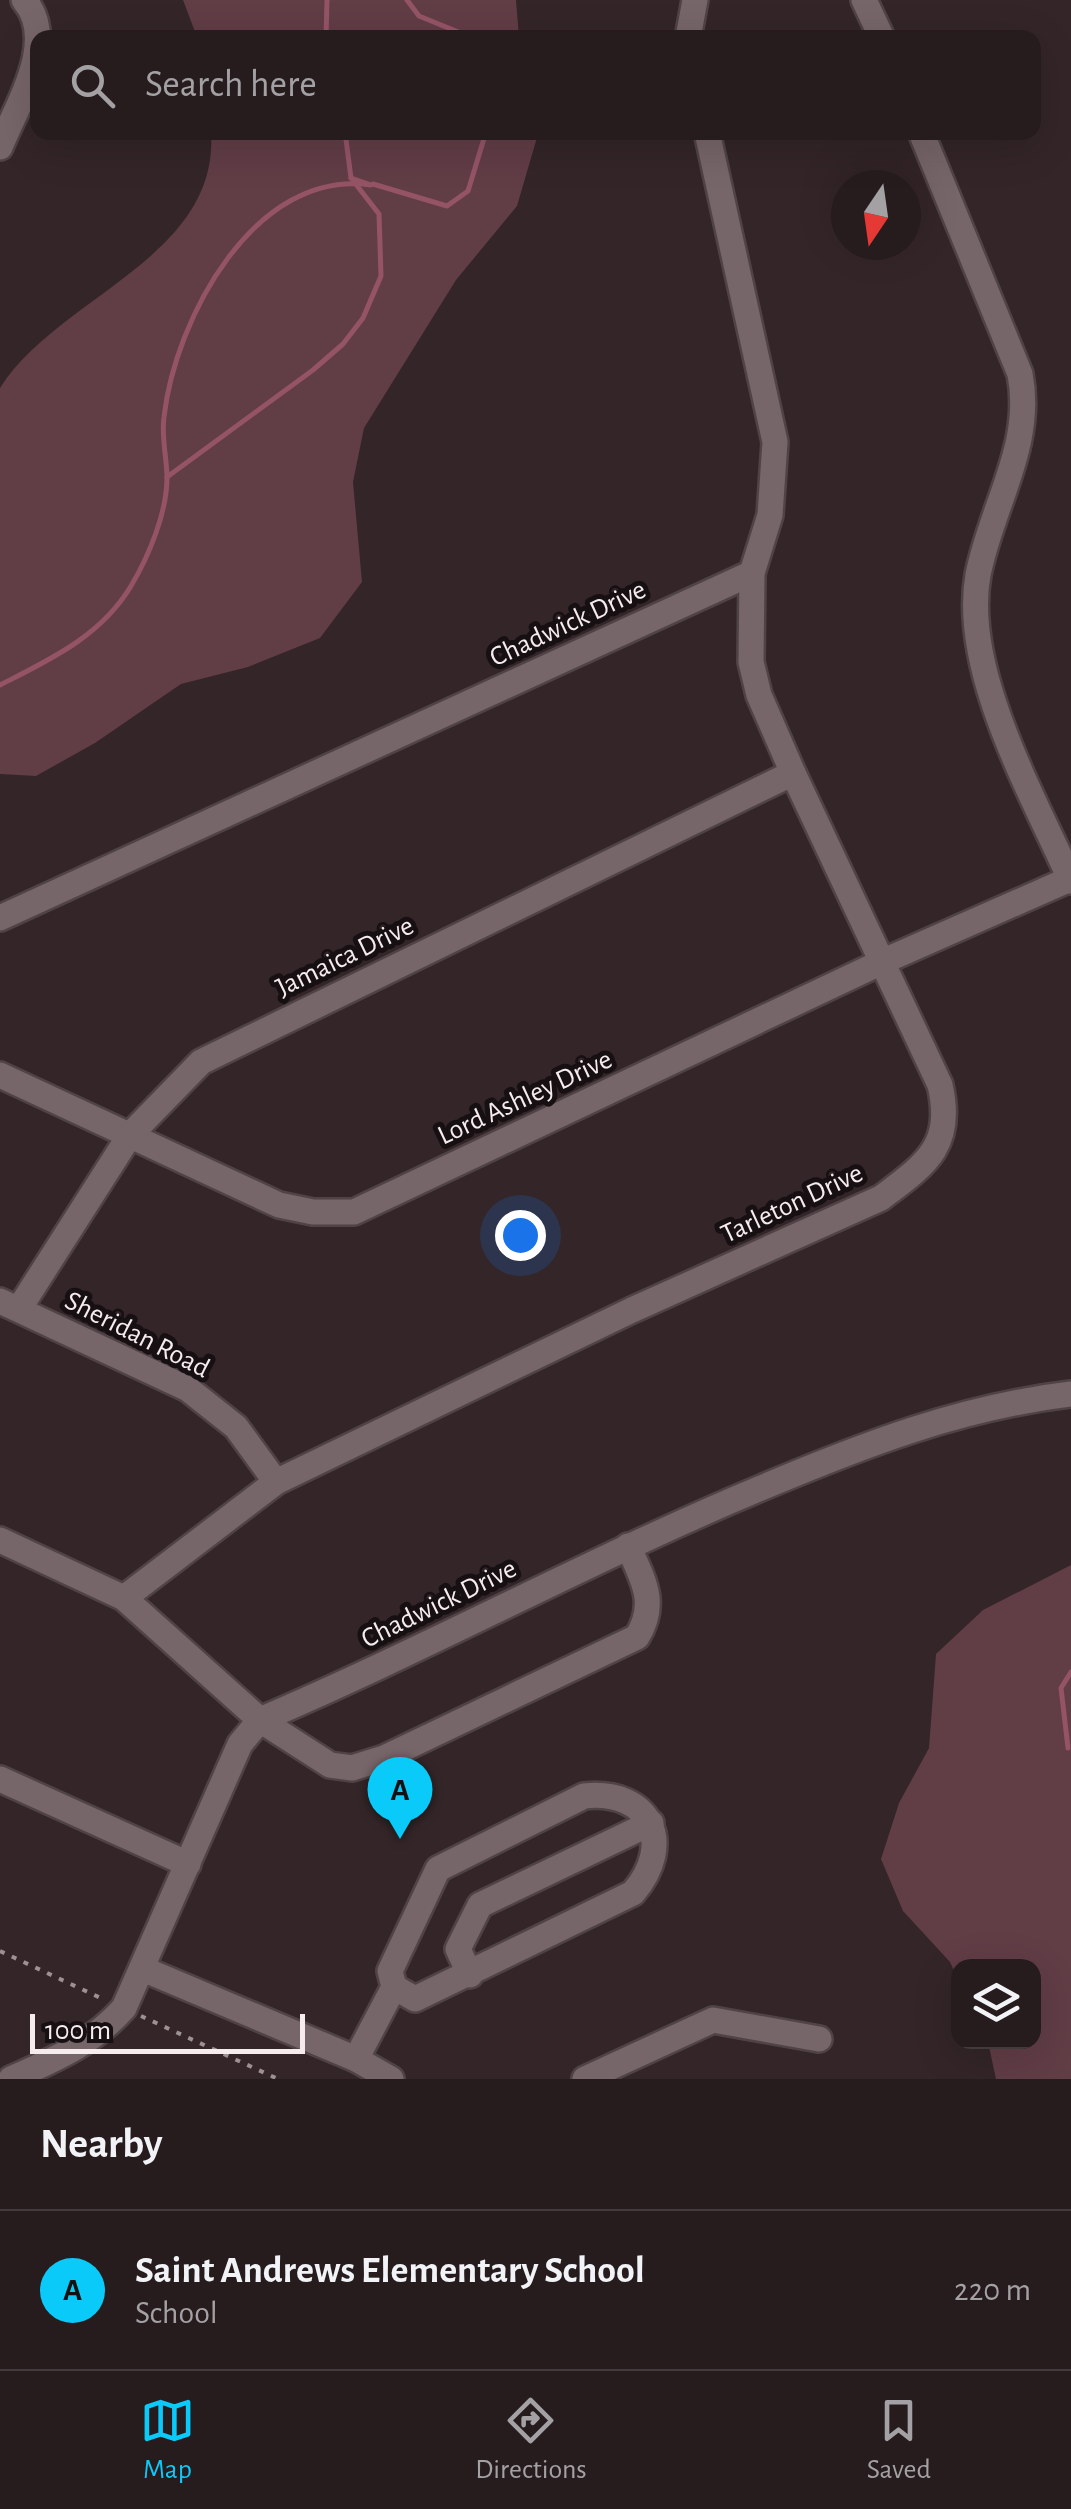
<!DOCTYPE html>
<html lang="en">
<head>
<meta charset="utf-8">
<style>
  :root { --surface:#261c1e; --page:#2e2527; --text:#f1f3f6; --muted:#a4a1a4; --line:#423a3c; --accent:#0acafa }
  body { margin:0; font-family:"Alegreya Sans",sans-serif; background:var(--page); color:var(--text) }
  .controls { position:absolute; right:30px; bottom:30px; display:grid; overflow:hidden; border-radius:20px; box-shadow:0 10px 40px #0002 }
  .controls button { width:90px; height:90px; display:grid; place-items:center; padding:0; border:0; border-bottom:2px solid var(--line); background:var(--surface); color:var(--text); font:50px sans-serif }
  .compass { position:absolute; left:831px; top:170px; width:90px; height:90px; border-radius:50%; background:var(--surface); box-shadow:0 10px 40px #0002; rotate:193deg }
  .scale { position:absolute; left:30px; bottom:25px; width:275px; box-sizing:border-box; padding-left:10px; border:5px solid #f6ecee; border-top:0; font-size:28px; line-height:35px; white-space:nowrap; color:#f6ecee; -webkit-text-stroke:8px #171012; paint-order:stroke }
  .you { position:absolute; left:520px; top:1235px; width:35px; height:35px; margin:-25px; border:8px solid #fff; border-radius:50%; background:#1a73e8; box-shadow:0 0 0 15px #1a73e833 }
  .badge { display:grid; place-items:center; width:65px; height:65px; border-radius:50%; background:var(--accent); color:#111; font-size:32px; font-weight:700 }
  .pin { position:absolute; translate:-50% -82px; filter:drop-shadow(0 2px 5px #0008) }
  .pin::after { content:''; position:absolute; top:52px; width:35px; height:30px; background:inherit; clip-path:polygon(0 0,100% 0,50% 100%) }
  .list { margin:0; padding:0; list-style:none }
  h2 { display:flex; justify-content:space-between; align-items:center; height:130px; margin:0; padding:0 40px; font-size:42px }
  h2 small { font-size:32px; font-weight:400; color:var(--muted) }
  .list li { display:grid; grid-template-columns:65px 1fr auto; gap:30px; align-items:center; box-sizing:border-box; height:160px; padding:0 40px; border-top:2px solid var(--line) }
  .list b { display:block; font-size:38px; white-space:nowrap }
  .list p { margin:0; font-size:32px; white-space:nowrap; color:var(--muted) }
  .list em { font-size:32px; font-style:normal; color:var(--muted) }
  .icon { flex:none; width:55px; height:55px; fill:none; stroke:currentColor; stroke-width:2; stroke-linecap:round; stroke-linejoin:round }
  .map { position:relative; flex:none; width:1071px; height:2079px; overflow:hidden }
  .search { position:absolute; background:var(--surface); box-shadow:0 10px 40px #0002; left:30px; right:30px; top:30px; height:110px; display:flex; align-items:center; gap:25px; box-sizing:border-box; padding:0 35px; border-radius:20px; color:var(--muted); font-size:38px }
  .sheet { height:290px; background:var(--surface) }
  nav { display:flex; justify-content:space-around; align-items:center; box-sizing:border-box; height:140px; border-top:2px solid var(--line); background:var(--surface); font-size:28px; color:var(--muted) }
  nav a { display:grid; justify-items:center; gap:5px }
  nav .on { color:var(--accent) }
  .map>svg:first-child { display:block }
</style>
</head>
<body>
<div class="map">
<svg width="1071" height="2079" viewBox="0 0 1071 2079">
  <rect width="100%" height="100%" fill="#332528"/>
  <g fill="#613d46">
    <polygon points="183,0 516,0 519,37 197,37"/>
    <path d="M211 133 538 134 517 206 456 280 364 428 353 482 362 582 320 638 248 667 181 684 95 743 36 776 0 774V388C57 297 219 258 211 133Z"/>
    <polygon points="1071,1565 1071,2079 996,2079 988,2042 1034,2042 1034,1966 958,1966 958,1979 950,1962 903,1911 881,1859 899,1803 929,1748 936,1654 983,1610"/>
  </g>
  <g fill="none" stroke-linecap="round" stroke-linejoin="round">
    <g stroke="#945466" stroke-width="5">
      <polyline points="407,0 419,16 473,38"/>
      <polyline points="326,38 327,0"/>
      <polyline points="373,184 447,206 468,191 486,132"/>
      <polyline points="167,477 313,370 343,344 363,318 381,276 379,214 351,178 345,132"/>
      <path d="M0 685C51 659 101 636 131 586 149 556 167 512 167 478 167 458 161 437 164 417 175 319 255 168 371 185L351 178"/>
      <polyline points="1068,1748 1061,1688 1071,1672"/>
    </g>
    <defs>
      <g id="minor">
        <polyline points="864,0 882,38"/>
        <polyline points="688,38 695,0"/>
        <path d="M921 132 1020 374C1034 445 991 507 978 575 961 670 1033 795 1071 881"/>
        <path d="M0 147C17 105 59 40 24 0"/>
        <polyline points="0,918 752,573"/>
        <polyline points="0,1075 279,1205 313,1212 354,1212 884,961 1070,879"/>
        <polyline points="0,1301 188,1389 236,1427 276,1482"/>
        <polyline points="19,1309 130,1135 201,1062 793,773"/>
        <path d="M0 1540 124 1598 260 1720 330 1765 352 1768 384 1758 637 1637C658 1603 643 1580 628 1546"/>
        <path d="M124 1598 276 1482 632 1310 881 1198C926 1164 954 1146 940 1085L793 773 759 695 751 662 752 573 770 515 775 442 707 132"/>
        <polyline points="0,1779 188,1864"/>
        <polyline points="143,1969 356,2059 391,2079"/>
        <polyline points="470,1975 458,1949 480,1905 651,1823"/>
        <path d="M356 2059 394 1987 390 1971 438 1869 584 1796C650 1789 676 1843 633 1893L415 1999 394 1987"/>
        <path d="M11 2079C53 2060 92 2044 124 2008L240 1744 260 1720C429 1648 591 1559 761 1488 863 1445 961 1407 1071 1394"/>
        <polyline points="585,2079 713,2020 819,2039"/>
      </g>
    </defs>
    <use href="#minor" stroke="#504346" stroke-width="30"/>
    <g stroke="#9d9194" stroke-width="4" stroke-dasharray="5 8" stroke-linecap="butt">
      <polyline points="0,1951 105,2000"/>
      <polyline points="141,2016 278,2079"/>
    </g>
    <use href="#minor" stroke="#766569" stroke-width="25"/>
  </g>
  <g text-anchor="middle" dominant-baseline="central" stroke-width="10" stroke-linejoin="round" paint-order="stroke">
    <g font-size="28" fill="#f6ecee" stroke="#171012">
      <text transform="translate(568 624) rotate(-25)">Chadwick Drive</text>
      <text transform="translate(345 957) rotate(-26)">Jamaica Drive</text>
      <text transform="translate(525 1098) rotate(-25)">Lord Ashley Drive</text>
      <text transform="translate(792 1204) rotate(-25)">Tarleton Drive</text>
      <text transform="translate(137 1335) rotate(27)">Sheridan Road</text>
      <text transform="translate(439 1604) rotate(-26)">Chadwick Drive</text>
    </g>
  </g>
</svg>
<div class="controls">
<button><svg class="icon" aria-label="layers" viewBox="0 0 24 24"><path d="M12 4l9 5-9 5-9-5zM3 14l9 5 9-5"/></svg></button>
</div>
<svg class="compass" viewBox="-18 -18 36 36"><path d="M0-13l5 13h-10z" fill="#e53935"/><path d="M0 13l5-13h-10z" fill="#a4a1a4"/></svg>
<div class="scale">100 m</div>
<div class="you"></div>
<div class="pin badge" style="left:400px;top:1839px">A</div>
<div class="search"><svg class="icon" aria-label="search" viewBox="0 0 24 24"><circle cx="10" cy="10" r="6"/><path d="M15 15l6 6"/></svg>Search here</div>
</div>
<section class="sheet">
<h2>Nearby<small></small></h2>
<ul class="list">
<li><span class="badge">A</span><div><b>Saint Andrews Elementary School</b><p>School</p></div><em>220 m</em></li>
</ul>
</section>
<nav>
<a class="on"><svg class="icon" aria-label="map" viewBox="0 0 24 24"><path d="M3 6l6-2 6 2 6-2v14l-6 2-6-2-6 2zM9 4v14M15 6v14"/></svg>Map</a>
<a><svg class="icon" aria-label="directions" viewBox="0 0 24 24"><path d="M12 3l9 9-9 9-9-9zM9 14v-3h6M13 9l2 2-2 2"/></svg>Directions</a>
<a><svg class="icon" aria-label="saved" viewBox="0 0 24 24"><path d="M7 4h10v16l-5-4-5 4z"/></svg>Saved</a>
</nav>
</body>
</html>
